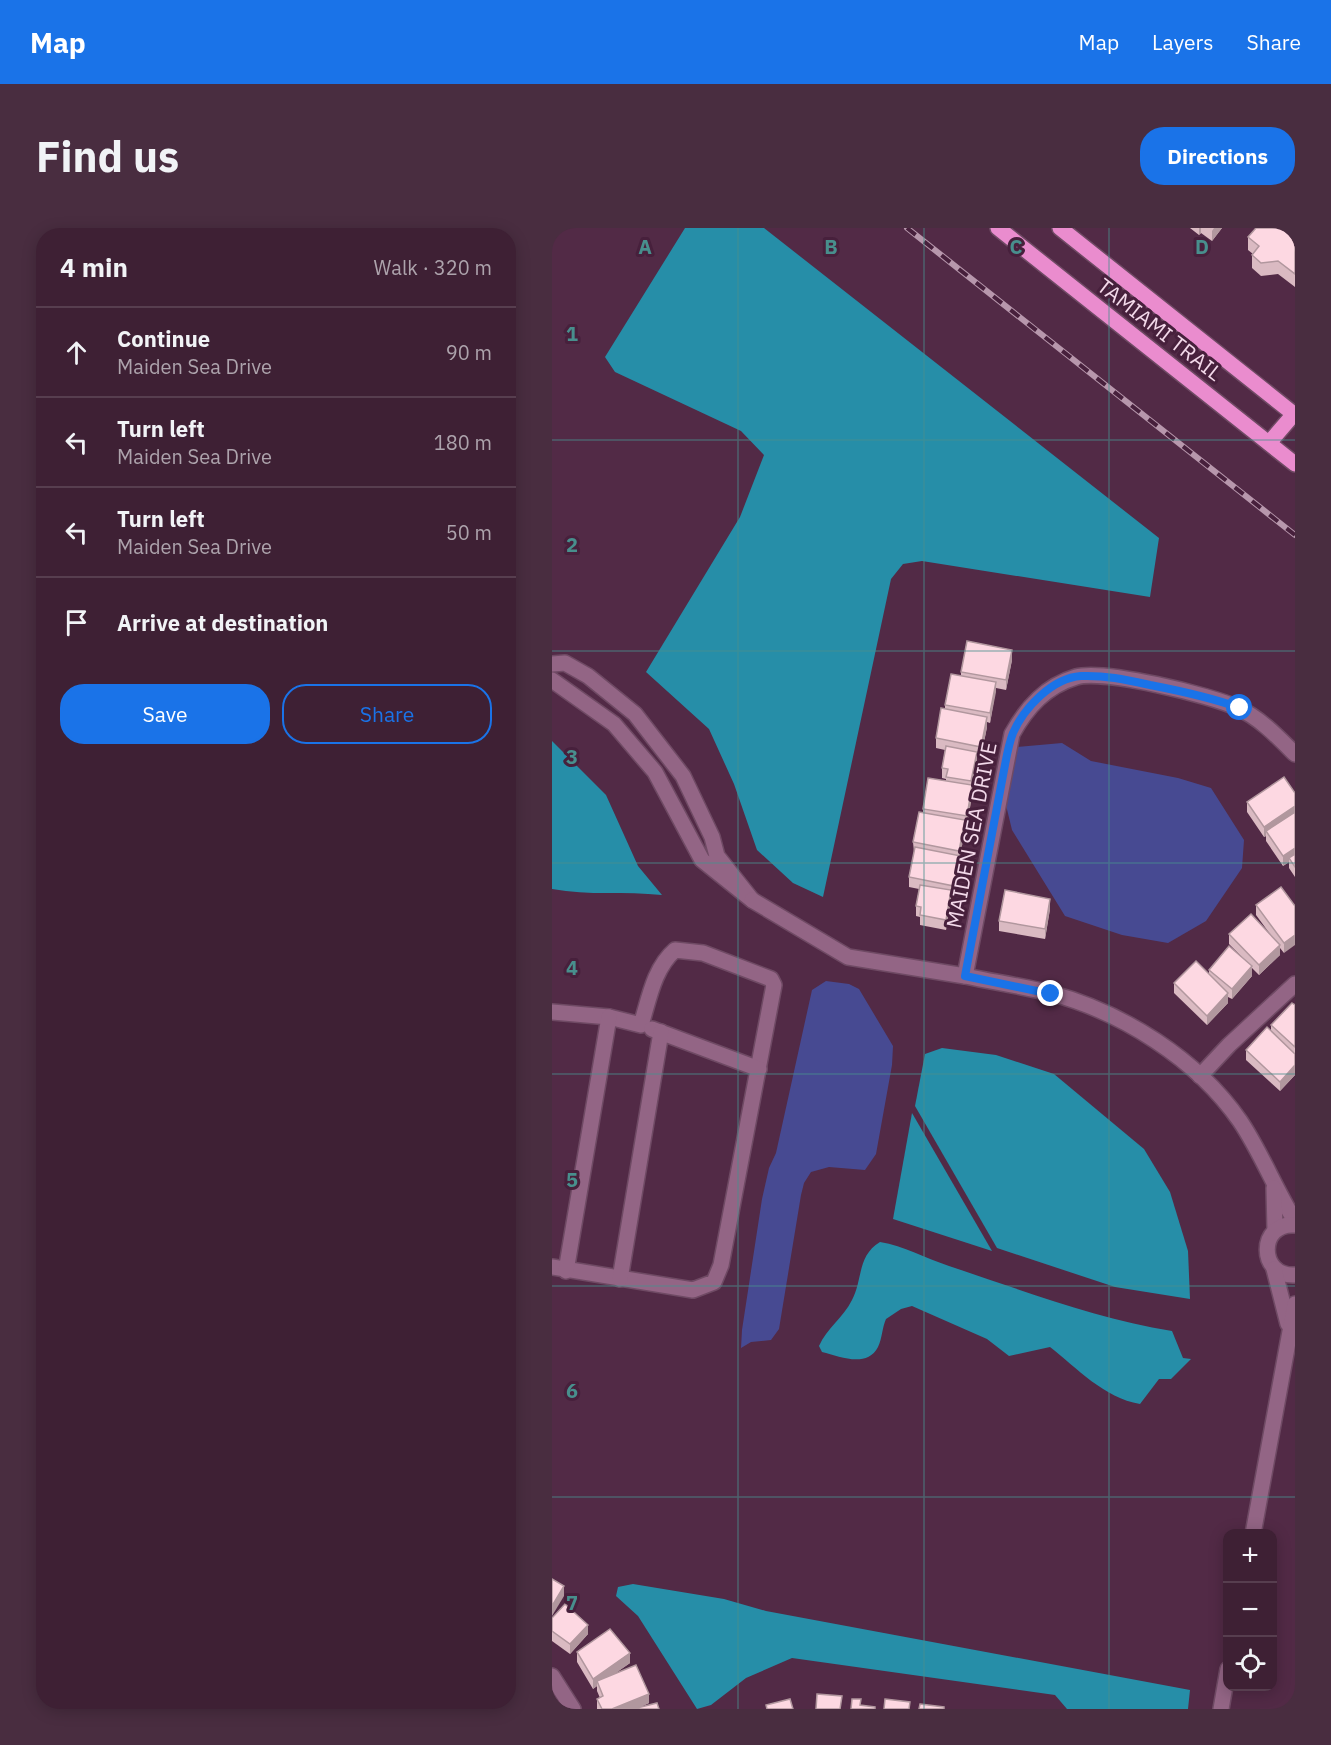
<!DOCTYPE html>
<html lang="en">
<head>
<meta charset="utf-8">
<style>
  :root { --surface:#3e2034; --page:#492d40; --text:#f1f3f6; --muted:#ada3ac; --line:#573e4f; --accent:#1a73e8 }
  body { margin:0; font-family:"IBM Plex Sans",sans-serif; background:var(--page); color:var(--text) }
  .controls { position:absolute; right:18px; bottom:18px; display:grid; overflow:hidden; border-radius:12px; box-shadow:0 3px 15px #0003 }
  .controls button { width:54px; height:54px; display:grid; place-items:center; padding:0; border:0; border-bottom:2px solid var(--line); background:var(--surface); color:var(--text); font:30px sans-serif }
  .stop { position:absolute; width:18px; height:18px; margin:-14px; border:4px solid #1a73e8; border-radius:50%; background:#fff }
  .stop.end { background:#1a73e8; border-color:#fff; box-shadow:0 2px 6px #0008 }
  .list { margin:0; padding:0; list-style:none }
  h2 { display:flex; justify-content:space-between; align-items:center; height:78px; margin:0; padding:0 24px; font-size:26px }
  h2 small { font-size:20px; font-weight:400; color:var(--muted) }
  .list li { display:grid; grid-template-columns:39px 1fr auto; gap:18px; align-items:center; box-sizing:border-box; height:90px; padding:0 24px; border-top:2px solid var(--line) }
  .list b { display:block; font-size:22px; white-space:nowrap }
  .list p { margin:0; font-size:20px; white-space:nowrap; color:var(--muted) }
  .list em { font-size:20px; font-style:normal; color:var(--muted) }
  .actions { display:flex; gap:12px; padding:18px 24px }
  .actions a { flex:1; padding:14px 0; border:2px solid var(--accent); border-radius:24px; text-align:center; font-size:21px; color:var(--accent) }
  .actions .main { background:var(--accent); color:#fff }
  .icon { flex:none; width:33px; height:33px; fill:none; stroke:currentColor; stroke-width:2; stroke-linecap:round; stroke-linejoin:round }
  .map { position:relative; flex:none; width:743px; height:1481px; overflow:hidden; border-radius:24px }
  header { display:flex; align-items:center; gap:36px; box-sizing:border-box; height:84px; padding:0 30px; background:var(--accent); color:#fff }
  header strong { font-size:28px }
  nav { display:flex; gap:33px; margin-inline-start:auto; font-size:21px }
  .intro { display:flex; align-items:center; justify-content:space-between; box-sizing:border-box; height:144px; padding:0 36px }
  h1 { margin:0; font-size:42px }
  .button { padding:15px 27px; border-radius:24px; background:var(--accent); color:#fff; font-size:21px; font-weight:700 }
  main { display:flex; gap:36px; padding:0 36px }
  aside { flex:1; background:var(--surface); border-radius:24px; box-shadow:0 3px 15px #0003 }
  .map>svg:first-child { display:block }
</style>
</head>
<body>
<header>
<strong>Map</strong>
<nav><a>Map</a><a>Layers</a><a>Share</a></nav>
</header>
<div class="intro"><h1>Find us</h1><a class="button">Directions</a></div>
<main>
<aside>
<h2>4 min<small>Walk · 320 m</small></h2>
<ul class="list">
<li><svg class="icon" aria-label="ahead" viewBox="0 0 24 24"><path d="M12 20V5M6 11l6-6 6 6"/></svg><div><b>Continue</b><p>Maiden Sea Drive</p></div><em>90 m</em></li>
<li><svg class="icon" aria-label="left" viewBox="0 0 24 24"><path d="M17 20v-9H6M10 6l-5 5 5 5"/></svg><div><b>Turn left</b><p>Maiden Sea Drive</p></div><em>180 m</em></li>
<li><svg class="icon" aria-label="left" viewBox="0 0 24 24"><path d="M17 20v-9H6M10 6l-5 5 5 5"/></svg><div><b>Turn left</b><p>Maiden Sea Drive</p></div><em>50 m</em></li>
<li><svg class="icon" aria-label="arrive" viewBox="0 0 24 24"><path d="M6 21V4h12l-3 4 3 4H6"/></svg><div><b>Arrive at destination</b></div></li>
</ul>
<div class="actions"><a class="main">Save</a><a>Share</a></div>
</aside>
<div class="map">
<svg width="743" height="1481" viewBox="0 0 743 1481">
  <rect width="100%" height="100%" fill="#522a46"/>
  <g fill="#474a92">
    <polygon points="510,515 539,533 626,550 659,560 692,612 690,640 654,693 616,715 570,707 513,688 460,602 453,573 465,519"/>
    <polygon points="274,753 297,756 307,761 341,818 340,837 324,926 313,942 277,939 259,944 252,955 249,967 227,1101 219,1112 199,1114 189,1120 190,1102 210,971 217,940 224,925 260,762"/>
  </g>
  <g fill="#268ea8">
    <polygon points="133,0 212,0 607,310 598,369 370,333 351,336 339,351 271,669 241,655 205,622 182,556 157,501 94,444 188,289 212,227 189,203 63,144 53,129"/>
    <path d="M0 513 54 567 86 638 110 667C73 663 37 668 0 661Z"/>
    <polygon points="390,820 444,827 502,846 592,921 618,964 636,1023 638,1071 563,1059 445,1020 363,878 373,826"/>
    <polygon points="360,885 440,1023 341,991"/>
    <path d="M328 1014C352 1018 373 1030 397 1038 470 1062 544 1091 620 1103L631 1130 639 1131 619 1151H607L588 1176C552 1170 525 1140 498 1119L457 1128 435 1111 360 1078 349 1081 334 1091C330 1100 330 1111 326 1119 315 1140 289 1129 270 1124L267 1118C275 1100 291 1090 300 1072 311 1051 305 1028 328 1014Z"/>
    <polygon points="81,1356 172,1371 214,1383 638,1462 636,1481 515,1481 503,1467 240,1430 194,1450 159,1477 145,1481 86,1388 64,1368 66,1359"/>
  </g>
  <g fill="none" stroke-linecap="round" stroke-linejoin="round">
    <defs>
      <g id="minor">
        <polyline points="0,436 13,435 36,448 83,486 131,548 160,609 165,628 200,672 150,632 103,544 62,496 0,452"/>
        <path d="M743 526C726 509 708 490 686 480 659 467 551 441 524 449 494 458 475 479 460 506L413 748C441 754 470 758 498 765 570 784 645 831 688 893 709 924 723 961 743 993"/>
        <polyline points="200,672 296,729 413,748"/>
        <path d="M0 784 57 789 89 797C97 771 102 740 123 722L151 725 219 751 222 757 169 1037 162 1054 141 1062 0 1039"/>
        <polyline points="100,801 207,841"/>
        <polyline points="648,848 677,817 743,756"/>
        <polyline points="722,960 723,1002"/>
        <path d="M743 997C706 994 706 1049 743 1047"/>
        <polyline points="722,1041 736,1096"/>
        <polyline points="14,1043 57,789"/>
        <polyline points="68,1051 109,804"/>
        <polyline points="701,1306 743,1076"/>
        <polyline points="0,1448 21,1481"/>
        <polyline points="669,1481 676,1441"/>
      </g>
      <g id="major">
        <polyline points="446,0 743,236"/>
        <polyline points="508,0 743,187"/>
        <polyline points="717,215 742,186"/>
      </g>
    </defs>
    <use href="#minor" stroke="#6f4a64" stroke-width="18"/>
    <use href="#major" stroke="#6f4a64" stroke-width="18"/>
    <use href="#minor" stroke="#936585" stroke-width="15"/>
    <use href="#major" stroke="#ea8cce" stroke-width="15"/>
    <defs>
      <polyline id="rail" points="355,0 743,307"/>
    </defs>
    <use href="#rail" stroke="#b797ac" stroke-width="6"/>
    <use href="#rail" stroke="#47203c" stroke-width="4" stroke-dasharray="11" stroke-linecap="butt"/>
  </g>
  <g fill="#dabac2">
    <polygon points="638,0 670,0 660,13 649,5 647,7"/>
    <polygon points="743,0 743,59 726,46 709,48 700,40 700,27 701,26 696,22 696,9"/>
    <polygon points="460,432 454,462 444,460 438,495 435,494 435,499 429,529 425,528 425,534 420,560 420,567 415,598 413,597 413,602 408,628 409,638 402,668 399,667 394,702 368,697 368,689 364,688 364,678 367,661 357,659 357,649 362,624 361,614 371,584 371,581 394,553 394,551 390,550 390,540 393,522 384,520 384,510 393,481 393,477 409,448 409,444"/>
    <polygon points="743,565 743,649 737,640 737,634 731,638 714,613 714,608 712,609 695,584 695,574"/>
    <polygon points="704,677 743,678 732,725 728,720 728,727 707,747 700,740 700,748 680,771 676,769 676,775 655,797 622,765 622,755 657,746 657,742 690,729 677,716 677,706 718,706 704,687"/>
    <polygon points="498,681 493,711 447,703 447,693"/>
    <polygon points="743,777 743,847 728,863 694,832 694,822 719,804 719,797"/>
    <polygon points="0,1390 36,1406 18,1426 0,1413"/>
    <polygon points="25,1424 78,1435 62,1446 97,1475 88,1479 107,1481 45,1481 45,1471 48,1470 45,1463 45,1458 41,1461 25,1434"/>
  </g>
  <g fill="#b1979e">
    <polygon points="647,0 649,0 649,5 647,7"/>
    <polygon points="662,0 670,0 660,13 660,3"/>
    <polygon points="460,422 460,432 454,462 454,452"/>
    <polygon points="444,454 444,464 438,495 438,485"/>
    <polygon points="435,489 435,499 429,529 429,519"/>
    <polygon points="425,524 425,534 420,560 420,567 415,598 415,588 419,561 419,553"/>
    <polygon points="743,578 743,588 714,603 714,608 712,609 712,599"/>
    <polygon points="413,592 413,602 407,632 407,623"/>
    <polygon points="743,620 743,630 737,630 737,634 731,638 731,628"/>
    <polygon points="409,628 409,638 402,668 402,658"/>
    <polygon points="399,662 399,672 394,702 394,692"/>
    <polygon points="498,671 498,681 493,711 493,701"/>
    <polygon points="743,707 743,717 732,725 732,715"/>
    <polygon points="728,717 728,727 707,747 707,737"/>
    <polygon points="700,738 700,748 680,771 680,761"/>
    <polygon points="676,765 676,775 655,797 655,788"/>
    <polygon points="743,837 743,847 728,863 728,854"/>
    <polygon points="12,1358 12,1368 0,1388 0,1378"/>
    <polygon points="36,1397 36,1406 18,1426 18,1416"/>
    <polygon points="78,1425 78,1435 47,1457 45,1453 45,1458 41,1461 41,1451"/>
    <polygon points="97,1466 97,1475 84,1481 60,1481"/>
  </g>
  <g fill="#fdd8e2" stroke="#b1979e" stroke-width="1.5">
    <polygon points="704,0 743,0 743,46 726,33 709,35 700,27 707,18 696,9"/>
    <polygon points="415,413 460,422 454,452 409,444"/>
    <polygon points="399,446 444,454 438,485 393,477"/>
    <polygon points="389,480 435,489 429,519 384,510"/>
    <polygon points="394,518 425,524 419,553 394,549 396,541 390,540"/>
    <polygon points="732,549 743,565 743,578 712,599 695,574"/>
    <polygon points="376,550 420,557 415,588 371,581"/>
    <polygon points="367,584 413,592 407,623 361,614"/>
    <polygon points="743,584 743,620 731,628 714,603"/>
    <polygon points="363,619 409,628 402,658 357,649"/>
    <polygon points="743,626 743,639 737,630"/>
    <polygon points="368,657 399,662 394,692 368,687 369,679 364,678"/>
    <polygon points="729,659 743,678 743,707 732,715 704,677"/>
    <polygon points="453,662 498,671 493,701 447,693"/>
    <polygon points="699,686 728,717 707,737 677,706"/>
    <polygon points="677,718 700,738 680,761 657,742"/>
    <polygon points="644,733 676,765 655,788 622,755"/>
    <polygon points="740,775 743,777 743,819 719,797"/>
    <polygon points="715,799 743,826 743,837 728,854 694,822"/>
    <polygon points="0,1351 12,1358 0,1378"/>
    <polygon points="13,1376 36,1397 18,1416 0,1403 0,1390"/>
    <polygon points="58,1401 78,1425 41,1451 25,1424"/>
    <polygon points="84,1437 97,1466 60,1481 50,1481 45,1471 51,1468 45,1453"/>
    <polygon points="265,1466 290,1468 288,1481 264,1481"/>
    <polygon points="238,1471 241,1481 215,1481 214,1477"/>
    <polygon points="300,1471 309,1471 308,1477 323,1479 323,1481 299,1481"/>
    <polygon points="333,1471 358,1474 357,1481 332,1481"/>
    <polygon points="105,1475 107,1481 81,1481"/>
    <polygon points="368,1476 392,1479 392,1481 367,1481"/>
  </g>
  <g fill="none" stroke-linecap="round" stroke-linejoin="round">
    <path stroke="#1a73e8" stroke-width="8" d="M499 766 413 748 453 537C455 526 457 515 461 505 472 480 500 450 529 448 553 447 575 452 598 457 629 463 658 469 688 480"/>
  </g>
  <path fill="none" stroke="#488f8d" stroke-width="1.5" stroke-opacity="0.55" d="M186 0V1481M372 0V1481M557 0V1481M0 212H743M0 423H743M0 635H743M0 846H743M0 1058H743M0 1269H743"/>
  <g text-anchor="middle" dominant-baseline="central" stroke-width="6" stroke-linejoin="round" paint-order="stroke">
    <g font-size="21" fill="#f3d9ea" stroke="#47203c">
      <text transform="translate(608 101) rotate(38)">TAMIAMI TRAIL</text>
      <text transform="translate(419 607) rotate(-79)">MAIDEN SEA DRIVE</text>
    </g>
  </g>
  <g font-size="20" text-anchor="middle" font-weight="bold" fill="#488f8d" stroke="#47203c" stroke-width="6" stroke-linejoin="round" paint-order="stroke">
    <text x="93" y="26">A</text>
    <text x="279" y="26">B</text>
    <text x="464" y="26">C</text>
    <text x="650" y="26">D</text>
    <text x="20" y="113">1</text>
    <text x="20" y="324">2</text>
    <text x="20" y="536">3</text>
    <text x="20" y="747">4</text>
    <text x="20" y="959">5</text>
    <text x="20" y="1170">6</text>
    <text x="20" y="1382">7</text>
  </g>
</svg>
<div class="controls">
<button>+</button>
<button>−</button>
<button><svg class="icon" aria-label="locate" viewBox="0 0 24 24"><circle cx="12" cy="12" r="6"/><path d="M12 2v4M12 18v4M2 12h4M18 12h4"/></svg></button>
</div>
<div class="stop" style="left:688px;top:480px"></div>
<div class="stop end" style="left:499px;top:766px"></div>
</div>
</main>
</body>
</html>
